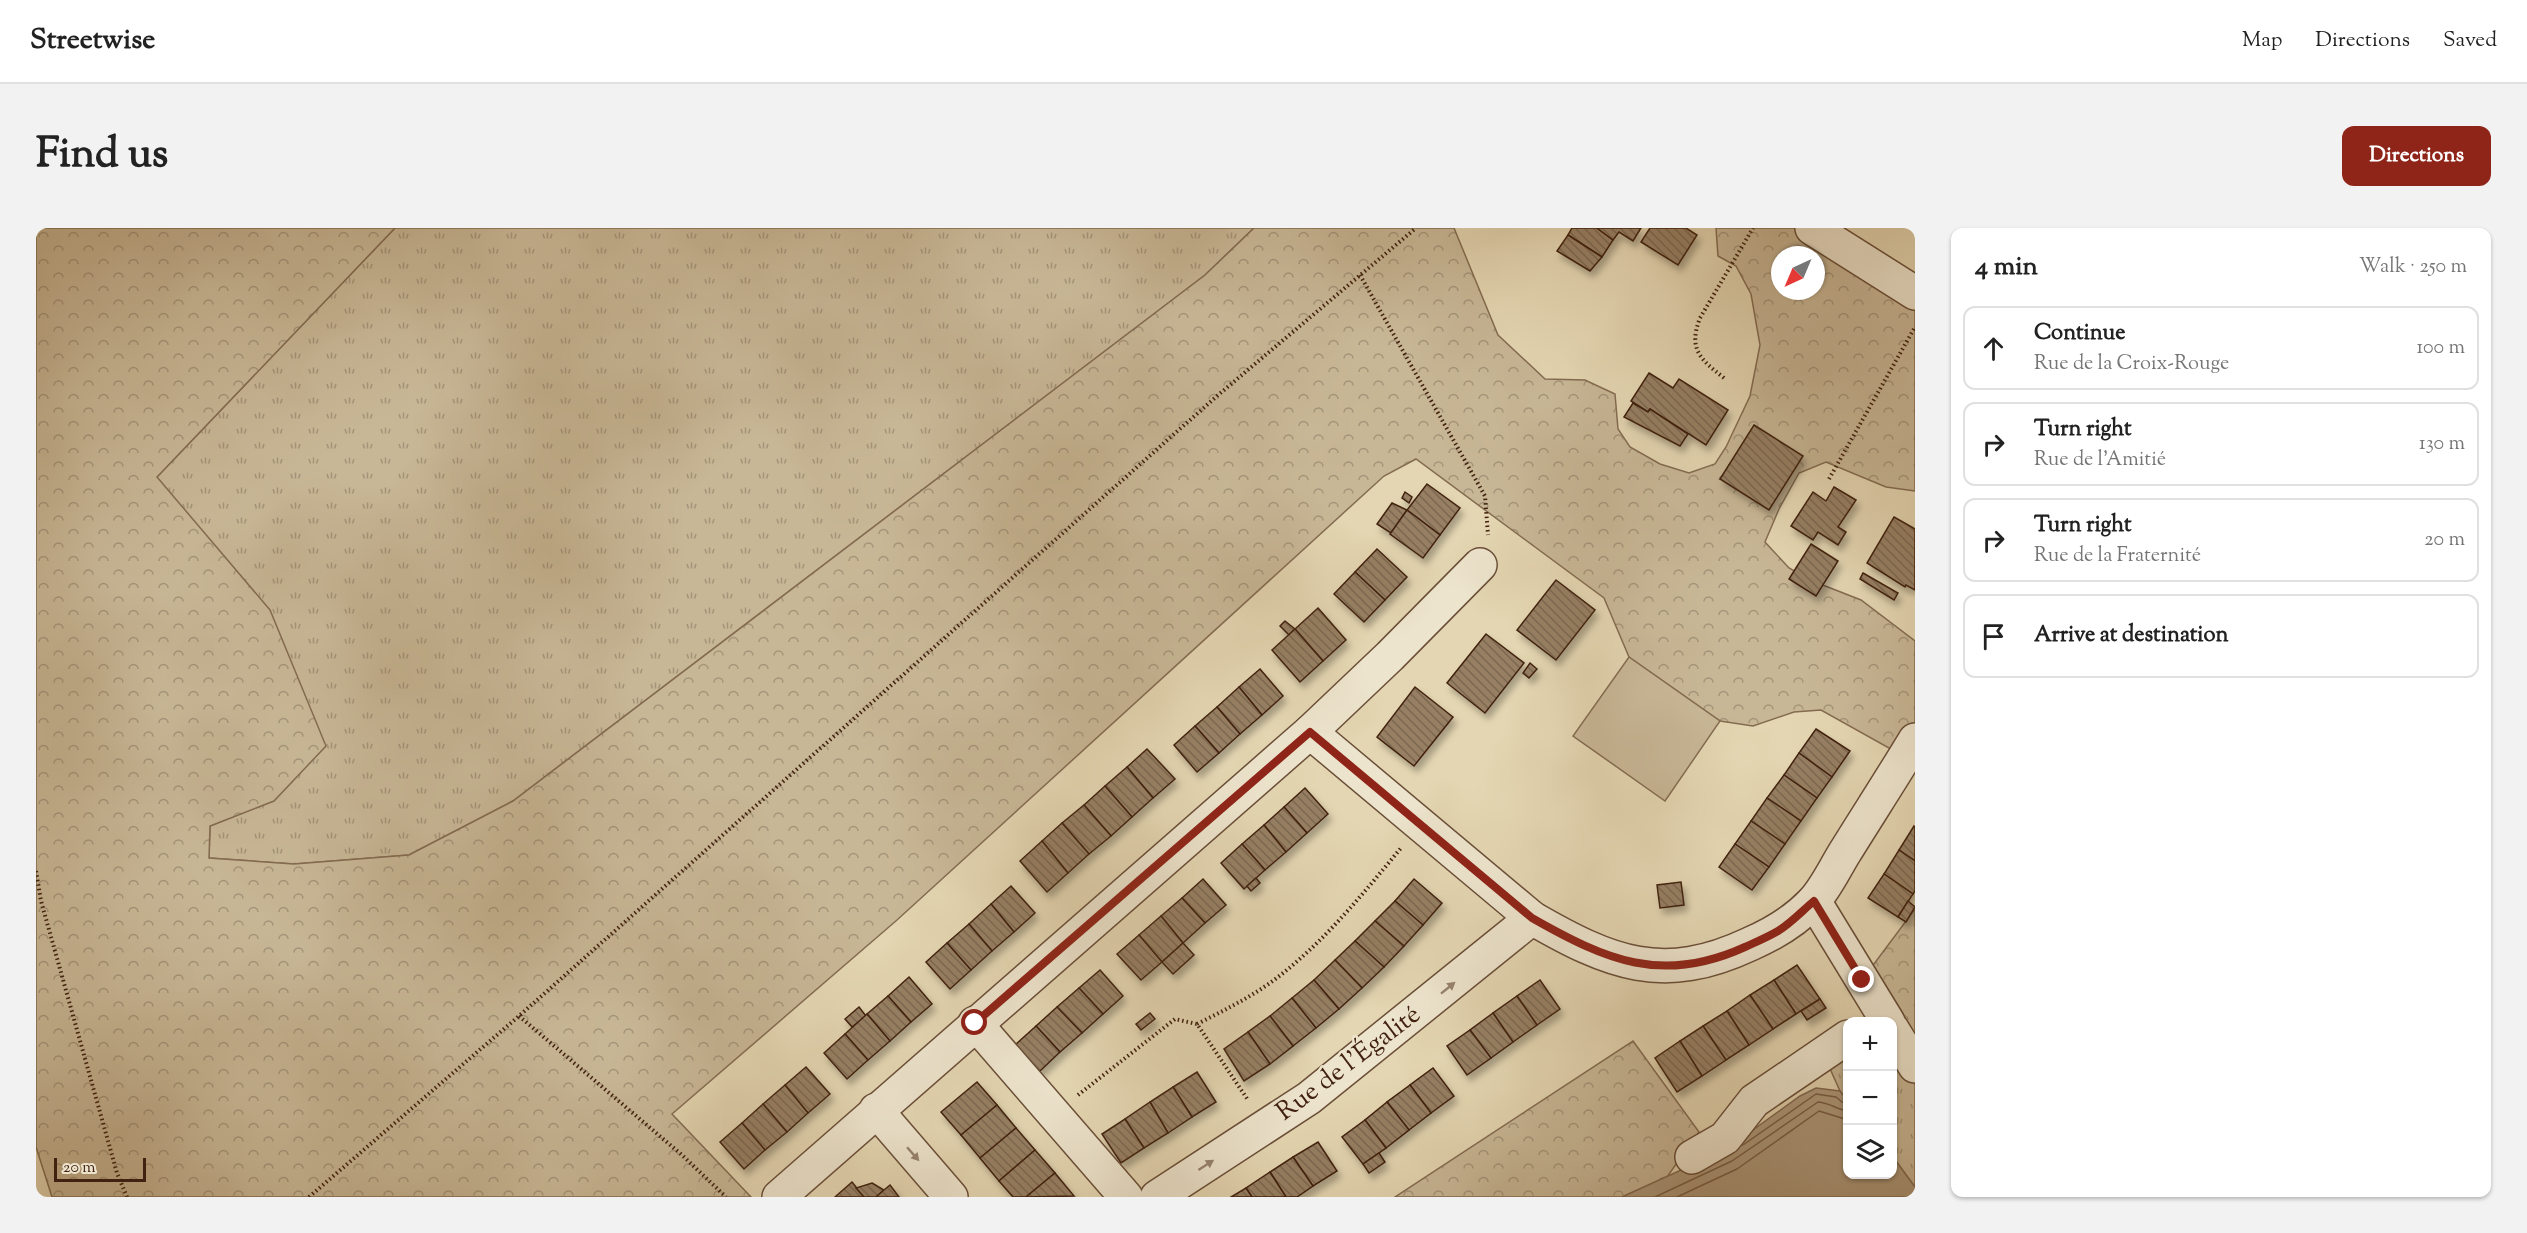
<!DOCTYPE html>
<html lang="en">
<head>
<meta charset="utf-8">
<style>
  :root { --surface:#fff; --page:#f2f2f2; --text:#222; --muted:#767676; --line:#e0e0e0; --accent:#8f2418 }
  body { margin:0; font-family:"Sorts Mill Goudy",serif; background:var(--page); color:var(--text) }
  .controls { position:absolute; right:18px; bottom:18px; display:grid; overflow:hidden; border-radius:12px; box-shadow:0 2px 4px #0004 }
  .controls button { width:54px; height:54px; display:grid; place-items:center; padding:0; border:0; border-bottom:2px solid var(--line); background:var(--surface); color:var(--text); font:30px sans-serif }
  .compass { position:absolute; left:1735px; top:18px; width:54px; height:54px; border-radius:50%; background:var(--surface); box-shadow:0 2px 4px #0004; rotate:224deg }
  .scale { position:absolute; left:18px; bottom:15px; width:92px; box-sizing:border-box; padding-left:6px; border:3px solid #41210f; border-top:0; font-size:16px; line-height:21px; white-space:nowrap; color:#41210f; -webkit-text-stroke:4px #ede4cd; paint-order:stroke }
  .stop { position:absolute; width:18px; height:18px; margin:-14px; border:4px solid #8f2418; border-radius:50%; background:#fff }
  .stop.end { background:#8f2418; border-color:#fff; box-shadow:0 2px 6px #0008 }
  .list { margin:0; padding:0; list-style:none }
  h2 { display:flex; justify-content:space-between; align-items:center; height:78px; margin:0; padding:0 24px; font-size:26px }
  h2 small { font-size:20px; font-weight:400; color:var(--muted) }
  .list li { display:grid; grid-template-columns:39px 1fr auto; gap:18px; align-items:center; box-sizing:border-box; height:84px; margin:0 12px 12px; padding:0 12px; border:2px solid var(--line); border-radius:12px }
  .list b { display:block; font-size:22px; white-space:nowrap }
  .list p { margin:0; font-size:20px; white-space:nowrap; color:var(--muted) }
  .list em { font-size:20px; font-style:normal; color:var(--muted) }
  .icon { flex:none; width:33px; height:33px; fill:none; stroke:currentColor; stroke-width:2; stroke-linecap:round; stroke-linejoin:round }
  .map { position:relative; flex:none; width:1879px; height:969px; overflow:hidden; border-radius:12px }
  header { display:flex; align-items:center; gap:36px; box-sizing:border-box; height:84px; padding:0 30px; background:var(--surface); border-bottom:2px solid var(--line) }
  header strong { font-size:28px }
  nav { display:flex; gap:33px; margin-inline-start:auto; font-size:21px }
  .intro { display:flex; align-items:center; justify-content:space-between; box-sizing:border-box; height:144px; padding:0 36px }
  h1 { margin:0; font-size:42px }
  .button { padding:15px 27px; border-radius:12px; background:var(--accent); color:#fff; font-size:21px; font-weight:700 }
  main { display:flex; gap:36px; padding:0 36px }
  aside { flex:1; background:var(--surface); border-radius:12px; box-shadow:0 2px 4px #0004 }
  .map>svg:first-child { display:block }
</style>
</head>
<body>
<header>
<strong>Streetwise</strong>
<nav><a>Map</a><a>Directions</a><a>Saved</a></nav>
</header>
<div class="intro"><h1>Find us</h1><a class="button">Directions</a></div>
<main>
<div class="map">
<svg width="1879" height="969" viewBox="0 0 1879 969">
  <defs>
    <pattern id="grass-tufts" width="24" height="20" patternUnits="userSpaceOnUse" patternTransform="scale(1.5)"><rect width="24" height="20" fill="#c8b796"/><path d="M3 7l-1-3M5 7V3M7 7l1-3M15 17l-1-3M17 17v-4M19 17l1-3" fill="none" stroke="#a49479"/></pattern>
    <pattern id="forest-crowns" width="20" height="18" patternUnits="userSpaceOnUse" patternTransform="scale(1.5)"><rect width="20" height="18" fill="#c8b796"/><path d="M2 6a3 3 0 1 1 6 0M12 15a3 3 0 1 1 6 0" fill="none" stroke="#a49479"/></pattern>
    <pattern id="building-back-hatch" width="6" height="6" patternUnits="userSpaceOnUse" patternTransform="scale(1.5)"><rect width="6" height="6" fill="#967f64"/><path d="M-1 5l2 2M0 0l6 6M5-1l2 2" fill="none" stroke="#7c6851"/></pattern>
    <filter id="shadow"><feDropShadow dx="3.5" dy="6" stdDeviation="3" flood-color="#0004"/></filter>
  </defs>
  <rect width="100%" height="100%" fill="#e4d6b2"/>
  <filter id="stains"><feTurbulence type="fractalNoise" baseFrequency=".00333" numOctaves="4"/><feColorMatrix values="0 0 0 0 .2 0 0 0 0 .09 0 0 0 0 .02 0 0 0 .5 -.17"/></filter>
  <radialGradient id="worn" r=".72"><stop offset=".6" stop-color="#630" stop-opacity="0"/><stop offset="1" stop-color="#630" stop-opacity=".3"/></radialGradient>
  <g fill="url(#grass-tufts)" stroke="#846c52" stroke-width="1.5">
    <polygon points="359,0 1218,0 1169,47 477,573 373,627 258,636 173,630 174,598 237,573 121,249"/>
    <polygon points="1857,801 1879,838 1879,959 1857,929"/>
    <polygon points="1811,809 1811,872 1804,863 1787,825"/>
  </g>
  <g fill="url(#forest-crowns)" stroke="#846c52" stroke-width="1.5" fill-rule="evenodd">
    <path d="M0 0H359L121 249 234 382 290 518 238 573 174 598 173 630 258 636 373 627 477 573 1169 47 1218 0H1418L1462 107 1509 151 1549 152 1579 166 1582 201 1594 219 1624 236 1653 245 1679 236 1690 219 1714 168 1724 117 1715 66 1700 38 1682 28 1680 0H1776L1879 65V263L1850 259 1790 234 1763 245 1743 281 1729 314 1753 340 1774 352 1825 372 1879 413V512L1869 529 1785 482 1758 484 1717 498 1684 493 1593 429 1568 370 1380 231 1348 248 861 692 636 886 715 969H16L0 919ZM1744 27H1780V63H1744Z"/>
    <polygon points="1879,681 1879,838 1826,752"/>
    <polygon points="1597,813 1663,904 1631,949 1586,969 1359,969"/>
  </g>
  <polygon fill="#c8b796" stroke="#846c52" stroke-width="1.5" points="1593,429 1684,493 1629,573 1537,508"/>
  <polygon fill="#ad987b" stroke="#826850" stroke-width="1.5" points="1780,860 1804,863 1811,872 1812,946 1856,946 1857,929 1879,959 1879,969 1586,969 1689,922 1764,868"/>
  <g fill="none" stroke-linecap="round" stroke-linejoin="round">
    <g stroke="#775c45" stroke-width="1.5">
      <polyline points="1707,917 1780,866 1800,869 1806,874 1812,875"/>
      <path d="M1619 969 1696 933 1782 874C1795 875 1801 882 1812 883"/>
      <polyline points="1641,969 1701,941 1783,883 1812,892"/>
    </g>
  </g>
  <g fill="url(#building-back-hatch)" stroke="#41210f" stroke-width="1.5" filter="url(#shadow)">
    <polygon points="1536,0 1561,0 1577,12 1566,29 1532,7"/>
    <polygon points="1561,0 1605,0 1597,13 1583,4 1577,12"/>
    <polygon points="1614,0 1650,0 1661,7 1642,37 1605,14"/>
    <polygon points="1532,7 1566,29 1554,43 1521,23"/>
    <polygon points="1613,145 1637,160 1643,151 1692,182 1670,217 1614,181 1612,184 1595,173"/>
    <polygon points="1597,175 1612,184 1614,181 1652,206 1644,218 1588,189"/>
    <polygon points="1718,197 1767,228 1733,282 1684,251"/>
    <polygon points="1391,256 1424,280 1404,307 1371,282"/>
    <polygon points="1798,259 1820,272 1802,299 1810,304 1802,317 1782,304 1777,312 1755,298 1777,264 1790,273"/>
    <polygon points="1369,264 1376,269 1373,275 1366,270"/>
    <polygon points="1356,275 1371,282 1355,305 1341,296"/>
    <polygon points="1371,282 1404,307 1387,330 1354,306"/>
    <polygon points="1858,289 1879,301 1879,362 1870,357 1869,359 1831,335"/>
    <polygon points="1775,316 1802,333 1780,368 1753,351"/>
    <polygon points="1341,321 1371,349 1349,372 1319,344"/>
    <polygon points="1319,344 1349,372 1328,394 1298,366"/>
    <polygon points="1827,345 1862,365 1858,372 1824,351"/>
    <polygon points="1520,352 1559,382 1520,432 1481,402"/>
    <polygon points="1282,380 1310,412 1287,433 1259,401"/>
    <polygon points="1249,393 1259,401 1253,407 1244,398"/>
    <polygon points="1259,401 1287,433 1264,454 1236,422"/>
    <polygon points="1450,406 1488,435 1449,485 1411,455"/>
    <polygon points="1494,435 1501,441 1493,450 1487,445"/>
    <polygon points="1224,441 1247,468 1226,487 1203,459"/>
    <polygon points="1203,459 1226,487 1204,506 1181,479"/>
    <polygon points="1379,459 1417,489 1378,538 1341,509"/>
    <polygon points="1181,479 1204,506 1183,525 1159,498"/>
    <polygon points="1159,498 1183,525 1161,544 1138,517"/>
    <polygon points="1780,501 1814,523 1796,549 1763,525"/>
    <polygon points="1111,521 1139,551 1117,570 1091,539"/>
    <polygon points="1763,525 1796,549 1781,570 1748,547"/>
    <polygon points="1091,539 1117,570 1096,589 1069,558"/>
    <polygon points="1748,547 1781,570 1765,593 1731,570"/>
    <polygon points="1069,558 1096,589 1075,608 1048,577"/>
    <polygon points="1269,560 1292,586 1271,605 1248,579"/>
    <polygon points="1731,570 1765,593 1749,616 1715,593"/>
    <polygon points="1048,577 1075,608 1053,626 1026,595"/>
    <polygon points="1248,579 1271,605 1250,624 1228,597"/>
    <polygon points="1715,593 1749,616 1733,639 1699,616"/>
    <polygon points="1026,595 1053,626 1032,645 1006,613"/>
    <polygon points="1228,597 1250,624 1229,642 1206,616"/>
    <polygon points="1878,598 1879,599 1879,633 1863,622"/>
    <polygon points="1006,613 1032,645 1011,664 984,633"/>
    <polygon points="1206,616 1229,642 1208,661 1185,635"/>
    <polygon points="1699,616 1733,639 1716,662 1683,639"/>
    <polygon points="1863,622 1879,633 1879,663 1877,666 1848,646"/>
    <polygon points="1848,646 1877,666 1862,689 1832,670"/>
    <polygon points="1220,650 1224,655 1215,663 1211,658"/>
    <polygon points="1167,651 1190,677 1169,695 1146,670"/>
    <polygon points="1378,651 1406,675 1387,697 1359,673"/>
    <polygon points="1645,654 1648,677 1624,680 1621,657"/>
    <polygon points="975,658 999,685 978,704 955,676"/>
    <polygon points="1146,670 1169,695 1147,715 1125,688"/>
    <polygon points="1359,673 1387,697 1368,718 1339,693"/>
    <polygon points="1872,673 1879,679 1870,694 1862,689"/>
    <polygon points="955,676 978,704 956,723 933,696"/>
    <polygon points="1125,688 1147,715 1126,734 1103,707"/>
    <polygon points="1339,693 1368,718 1348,739 1319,713"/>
    <polygon points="933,696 956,723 935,742 911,715"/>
    <polygon points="1103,707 1126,734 1105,752 1081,726"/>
    <polygon points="1319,713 1348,739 1326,760 1299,732"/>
    <polygon points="911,715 935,742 914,761 890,734"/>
    <polygon points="1147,715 1158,727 1137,746 1126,734"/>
    <polygon points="1299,732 1326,760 1303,781 1278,752"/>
    <polygon points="1761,737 1784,771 1760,786 1738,752"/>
    <polygon points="1064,742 1087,768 1067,786 1043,760"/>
    <polygon points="873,749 896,776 875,794 852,768"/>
    <polygon points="1278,752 1303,781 1280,800 1256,770"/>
    <polygon points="1504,752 1524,781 1501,797 1481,768"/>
    <polygon points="1738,752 1760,786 1737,801 1714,767"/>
    <polygon points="1043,760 1067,786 1046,805 1021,779"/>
    <polygon points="1714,767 1737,801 1713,817 1691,783"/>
    <polygon points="852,768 875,794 854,813 831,786"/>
    <polygon points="1481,768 1501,797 1477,814 1457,785"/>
    <polygon points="1256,770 1280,800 1257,818 1234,788"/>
    <polygon points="1784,771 1790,780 1771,792 1765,783"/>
    <polygon points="823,779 830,788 816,799 809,791"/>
    <polygon points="1021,779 1046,805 1024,824 1000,798"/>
    <polygon points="1691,783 1713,817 1690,832 1667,798"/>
    <polygon points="1114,785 1119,791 1105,802 1100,796"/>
    <polygon points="1457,785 1477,814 1455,830 1434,802"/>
    <polygon points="831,786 854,813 832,832 809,806"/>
    <polygon points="1234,788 1257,818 1234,836 1212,804"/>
    <polygon points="1000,798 1024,824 1003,844 979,817"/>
    <polygon points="1667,798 1690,832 1666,848 1644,813"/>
    <polygon points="1434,802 1455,830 1431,847 1411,818"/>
    <polygon points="1212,804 1234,836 1208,853 1188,821"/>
    <polygon points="809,806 832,832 811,851 788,825"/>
    <polygon points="1644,813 1666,848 1641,864 1619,830"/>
    <polygon points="770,839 794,866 772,885 749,857"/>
    <polygon points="1397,840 1418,868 1395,885 1374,857"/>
    <polygon points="1161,844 1180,874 1156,889 1137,859"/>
    <polygon points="941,854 961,877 925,907 905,884"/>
    <polygon points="749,857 772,885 751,904 727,876"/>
    <polygon points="1374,857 1395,885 1373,902 1351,874"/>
    <polygon points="1137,859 1156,889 1132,905 1114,874"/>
    <polygon points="1114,874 1132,905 1108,920 1089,891"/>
    <polygon points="1351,874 1373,902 1350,920 1329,892"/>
    <polygon points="727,876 751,904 729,922 706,895"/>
    <polygon points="961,877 980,900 944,930 925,907"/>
    <polygon points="1089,891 1108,920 1085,935 1066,906"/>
    <polygon points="1329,892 1350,920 1327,936 1306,909"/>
    <polygon points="706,895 729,922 708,941 684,914"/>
    <polygon points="980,900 999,922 963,953 944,930"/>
    <polygon points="1282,914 1301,943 1277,958 1257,929"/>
    <polygon points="999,922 1019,945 990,969 977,969 963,953"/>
    <polygon points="1343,925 1349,934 1333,945 1327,936"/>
    <polygon points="1257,929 1277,958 1261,969 1250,969 1234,944"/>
    <polygon points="1234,944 1250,969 1216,969 1210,960"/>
    <polygon points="1019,945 1038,968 990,969"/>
    <polygon points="816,954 828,969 799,969"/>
    <polygon points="836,955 848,962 840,969 828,969 820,960"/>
    <polygon points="854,957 863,969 840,969 848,962"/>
    <polygon points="1210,960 1216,969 1195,969"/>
  </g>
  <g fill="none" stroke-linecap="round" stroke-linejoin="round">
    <defs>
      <g id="minor">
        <polyline points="1776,0 1879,65"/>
        <path d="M1274 504 1496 690C1574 735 1627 757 1714 716 1737 706 1759 693 1777 674 1790 660 1799 640 1809 624 1832 587 1856 550 1879 512"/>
        <polyline points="1778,673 1852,794"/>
        <polyline points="939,795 1090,969"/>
        <polyline points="1856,801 1879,838"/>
        <polyline points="840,882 915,969"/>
        <polyline points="1656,929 1689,910 1718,873 1812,809"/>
        <polyline points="743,969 1274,504 1354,428 1444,337"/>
        <polyline points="1121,969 1273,870 1496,690"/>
      </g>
    </defs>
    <use href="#minor" stroke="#6a4e38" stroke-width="36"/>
    <g stroke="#41210f" stroke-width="4" stroke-dasharray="1.5 3" stroke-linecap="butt">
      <polyline points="1324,47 1449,268 1452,307"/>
      <path d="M1688 150C1664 131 1652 121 1664 90L1717 0"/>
      <polyline points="1793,251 1879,99"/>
      <polyline points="0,643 5,673 81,945 91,969"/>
      <polyline points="483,788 646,927 690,969"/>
      <path d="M1161 796C1187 783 1211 771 1234 755 1285 718 1325 668 1365 620"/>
      <polyline points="1042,867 1139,791 1161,796 1212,872"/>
      <polyline points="273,969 483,788 1181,168 1380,0"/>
    </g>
    <use href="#minor" stroke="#ede4cd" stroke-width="33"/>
  </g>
  <defs><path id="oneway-solid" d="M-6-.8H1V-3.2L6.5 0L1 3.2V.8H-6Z" transform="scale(1.5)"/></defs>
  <g fill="#97826e">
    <use href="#oneway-solid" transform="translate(1412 760) rotate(-39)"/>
    <use href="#oneway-solid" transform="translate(877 926) rotate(49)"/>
    <use href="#oneway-solid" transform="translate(1170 937) rotate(-33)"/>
  </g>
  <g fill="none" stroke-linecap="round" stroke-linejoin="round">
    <path stroke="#8f2418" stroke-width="8" d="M939 795 1274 504 1496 690C1570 732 1626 757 1709 719 1720 714 1732 709 1742 703 1755 695 1766 683 1778 673L1826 752"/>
  </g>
  <g text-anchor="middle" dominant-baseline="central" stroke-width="5" stroke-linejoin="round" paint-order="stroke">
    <g font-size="26" fill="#41210f" stroke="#ede4cd">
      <text transform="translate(1313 836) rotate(-37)">Rue de l'Égalité</text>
    </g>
  </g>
  <rect width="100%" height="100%" filter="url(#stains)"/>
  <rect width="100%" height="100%" fill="url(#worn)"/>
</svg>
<div class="controls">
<button>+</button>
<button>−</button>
<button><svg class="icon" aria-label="layers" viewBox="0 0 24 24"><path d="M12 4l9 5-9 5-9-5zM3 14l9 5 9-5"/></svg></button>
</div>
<svg class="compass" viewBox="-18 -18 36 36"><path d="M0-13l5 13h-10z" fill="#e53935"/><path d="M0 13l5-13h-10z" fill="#767676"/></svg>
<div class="scale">20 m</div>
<div class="stop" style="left:939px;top:795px"></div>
<div class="stop end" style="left:1826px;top:752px"></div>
</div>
<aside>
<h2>4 min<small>Walk · 250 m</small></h2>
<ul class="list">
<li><svg class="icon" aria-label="ahead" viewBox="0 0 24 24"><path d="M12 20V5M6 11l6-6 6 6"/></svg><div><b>Continue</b><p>Rue de la Croix-Rouge</p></div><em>100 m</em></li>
<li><svg class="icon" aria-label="right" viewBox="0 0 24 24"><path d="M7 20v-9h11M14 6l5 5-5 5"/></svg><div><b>Turn right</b><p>Rue de l'Amitié</p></div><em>130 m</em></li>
<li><svg class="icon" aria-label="right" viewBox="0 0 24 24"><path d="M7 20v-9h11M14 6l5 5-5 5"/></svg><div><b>Turn right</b><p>Rue de la Fraternité</p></div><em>20 m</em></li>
<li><svg class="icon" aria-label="arrive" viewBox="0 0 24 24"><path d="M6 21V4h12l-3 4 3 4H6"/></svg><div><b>Arrive at destination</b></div></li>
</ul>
</aside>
</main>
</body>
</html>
